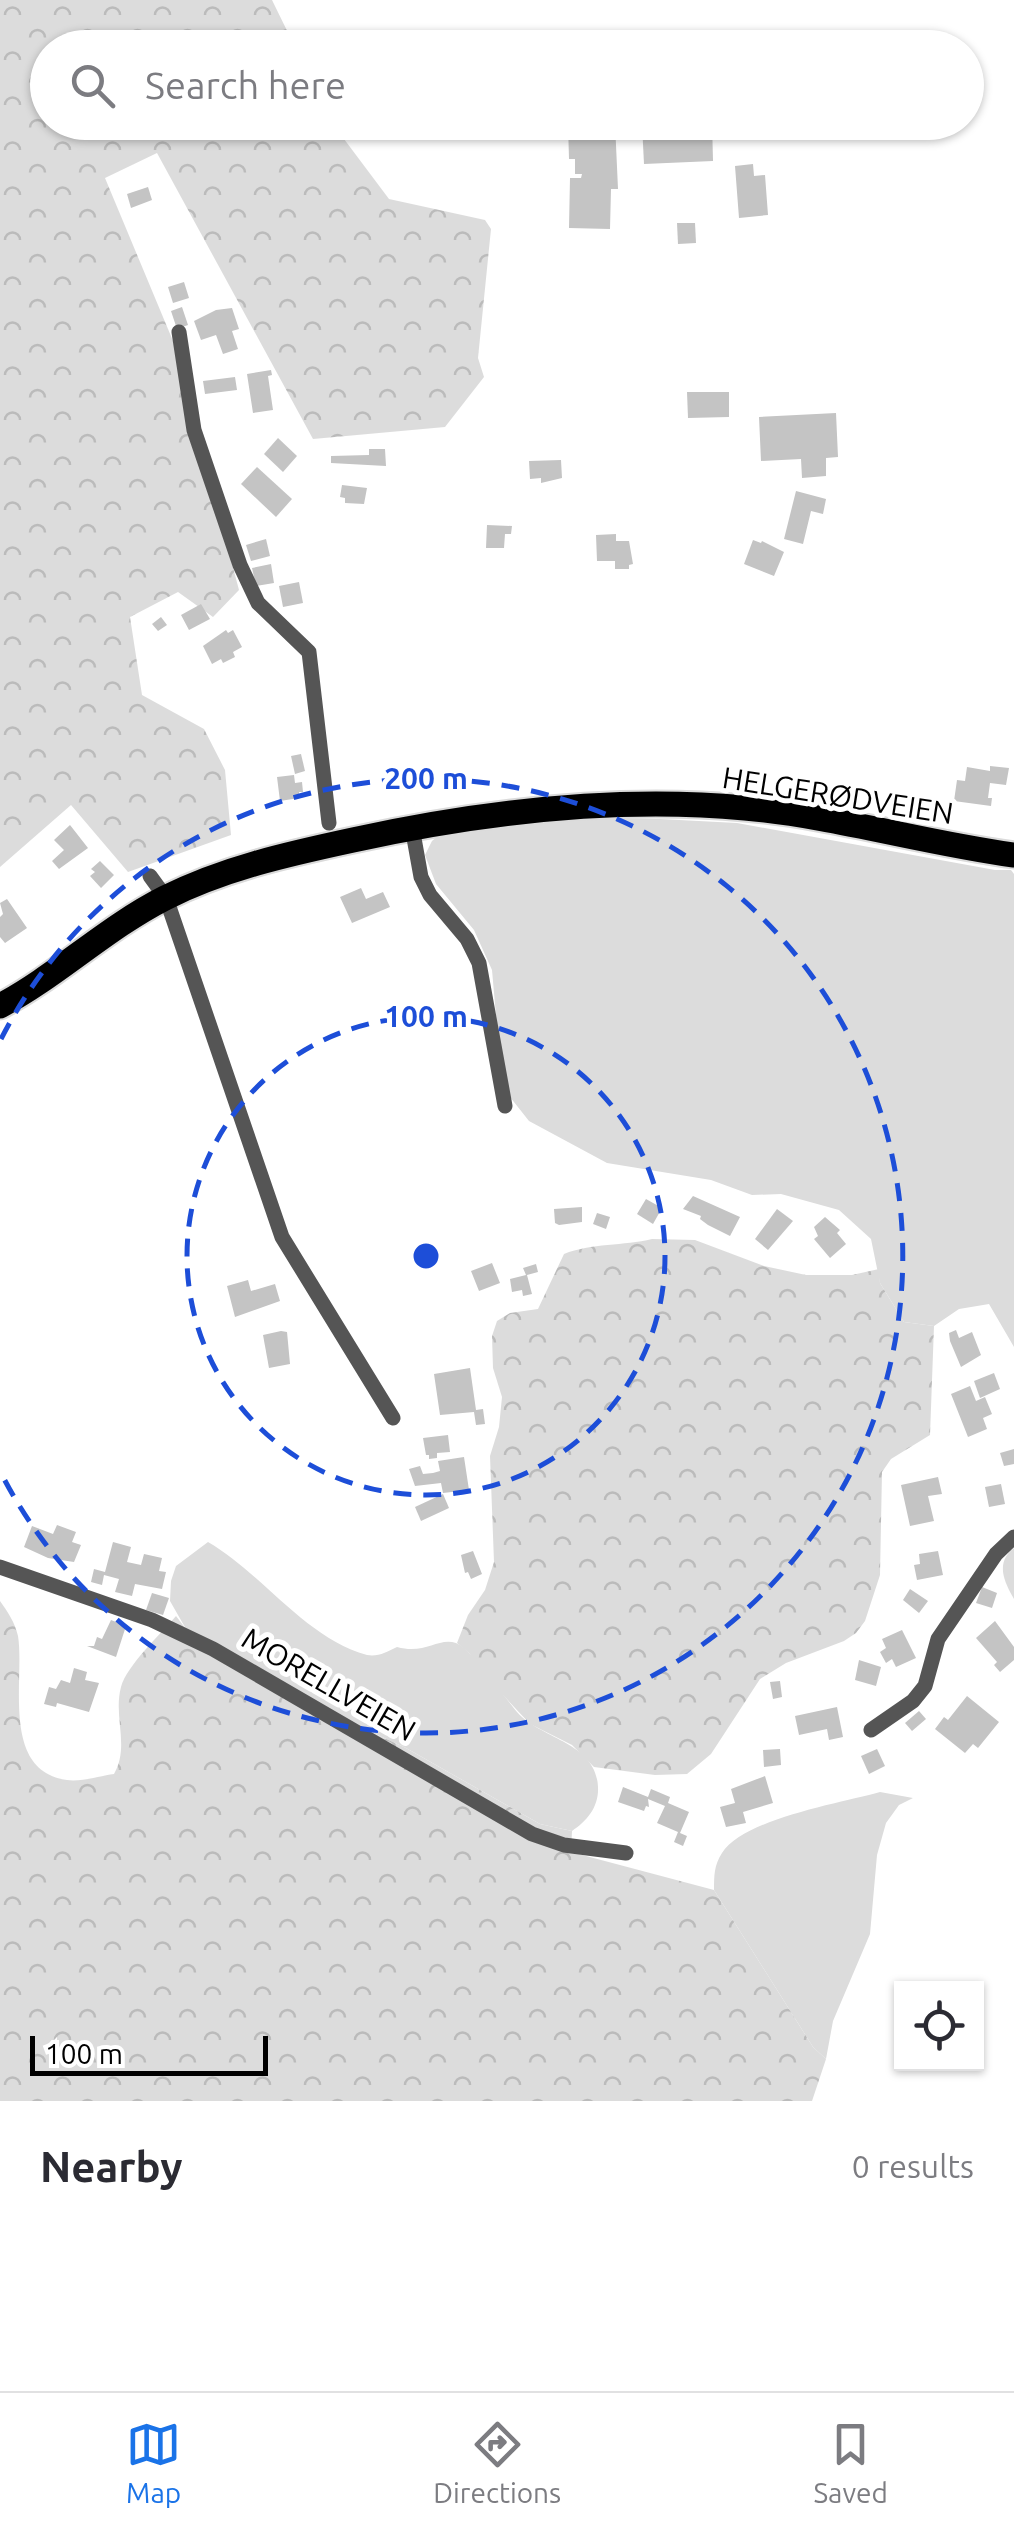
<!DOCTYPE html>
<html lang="en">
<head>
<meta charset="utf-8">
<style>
  :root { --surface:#fff; --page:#f2f2f3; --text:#2b2b33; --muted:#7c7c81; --line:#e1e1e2; --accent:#1a73e8 }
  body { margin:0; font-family:Ubuntu,sans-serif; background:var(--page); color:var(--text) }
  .controls { position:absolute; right:30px; bottom:30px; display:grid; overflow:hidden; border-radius:0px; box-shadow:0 2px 8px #0004 }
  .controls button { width:90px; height:90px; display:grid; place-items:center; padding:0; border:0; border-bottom:2px solid var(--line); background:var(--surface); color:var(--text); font:50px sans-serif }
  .scale { position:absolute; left:30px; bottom:25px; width:238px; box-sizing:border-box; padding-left:10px; border:5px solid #000; border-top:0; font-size:28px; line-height:35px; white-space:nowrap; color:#000; -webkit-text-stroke:8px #fff; paint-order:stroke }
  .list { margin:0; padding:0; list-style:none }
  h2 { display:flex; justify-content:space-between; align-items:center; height:130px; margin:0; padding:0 40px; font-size:42px }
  h2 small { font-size:32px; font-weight:400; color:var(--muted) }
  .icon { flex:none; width:55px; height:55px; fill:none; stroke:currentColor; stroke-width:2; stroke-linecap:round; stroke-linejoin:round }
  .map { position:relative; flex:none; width:1014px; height:2101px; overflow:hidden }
  .search { position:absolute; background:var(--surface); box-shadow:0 2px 8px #0004; left:30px; right:30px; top:30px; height:110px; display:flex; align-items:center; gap:25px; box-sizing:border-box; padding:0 35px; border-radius:55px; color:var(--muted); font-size:38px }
  .sheet { height:290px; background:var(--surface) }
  nav { display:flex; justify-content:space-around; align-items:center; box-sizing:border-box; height:140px; border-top:2px solid var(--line); background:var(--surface); font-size:28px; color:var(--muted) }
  nav a { display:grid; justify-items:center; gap:5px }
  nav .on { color:var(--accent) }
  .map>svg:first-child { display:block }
</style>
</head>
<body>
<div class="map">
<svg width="1014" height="2101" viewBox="0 0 1014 2101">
  <defs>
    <pattern id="forest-crowns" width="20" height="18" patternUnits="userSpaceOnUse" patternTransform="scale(2.5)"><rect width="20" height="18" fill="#dcdcdc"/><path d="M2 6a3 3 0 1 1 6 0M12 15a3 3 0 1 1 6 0" fill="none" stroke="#bbb"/></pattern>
  </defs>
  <rect width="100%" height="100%" fill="#fff"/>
  <g fill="#dcdcdc">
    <path d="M660 819 737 823 995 870H1011L1014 874V1347L989 1304 959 1309 934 1326 904 1322 880 1283 871 1239 839 1210 781 1194 752 1195 711 1180 607 1163 529 1121 510 1097 498 1038 492 970 474 930 436 884 425 855C426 853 431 843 432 841 457 815 620 819 660 819Z"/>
    <path d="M208 1542C263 1574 305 1638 367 1655 378 1657 387 1652 397 1647 425 1655 438 1637 456 1643 471 1648 505 1698 517 1712 542 1740 596 1742 598 1787 599 1807 587 1821 572 1831L540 1824 406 1748 334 1715 186 1629 170 1601 171 1581 176 1566Z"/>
    <path d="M1014 1548V1599C1004 1582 995 1562 1014 1548Z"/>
    <path d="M880 1792 913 1798 899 1805 886 1823 877 1855 870 1934 833 2021 826 2059 813 2047 714 1890C714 1876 714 1865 722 1853 743 1819 841 1803 880 1792Z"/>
  </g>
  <g fill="url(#forest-crowns)">
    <polygon points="0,0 272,0 295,47 48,48 48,122 332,123 389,199 485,220 491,229 478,358 484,377 445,427 313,439 157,153 105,178 173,341 239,590 213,617 178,592 130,617 142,695 204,729 225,770 231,835 128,872 71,805 0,867"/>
    <path d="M652 1239 695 1240 764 1266 806 1275H852L879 1269 880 1283 904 1322 934 1326 930 1435 891 1459 882 1472 880 1575 865 1621 856 1633 844 1641 786 1663 760 1679 711 1754 687 1774 655 1775 594 1767 572 1745 530 1724 488 1679 469 1653 457 1643 468 1615 485 1590 494 1562 490 1456 499 1427 502 1397 493 1368 492 1336 497 1321 510 1313 538 1309 564 1254C591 1243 624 1246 652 1239Z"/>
    <path d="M0 1601C8 1612 15 1623 18 1636 25 1679 0 1771 67 1780 81 1782 100 1776 114 1774 130 1746 113 1717 121 1687 127 1665 161 1634 176 1616L186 1629 334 1715 406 1748 540 1824 572 1831 571 1852 714 1890 813 2047 826 2059 812 2101H0Z"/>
  </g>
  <g fill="#c4c4c4">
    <polygon points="712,122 713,161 644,164 642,124"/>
    <polygon points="615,123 618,189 611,189 610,229 569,228 570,178 581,178 582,174 575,174 575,159 569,159 568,124"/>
    <polygon points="753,164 754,176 765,175 768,215 739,218 735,166"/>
    <polygon points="148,187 152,200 131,208 127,194"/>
    <polygon points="677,223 695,223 696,243 678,244"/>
    <polygon points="184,282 189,298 173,303 168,287"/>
    <polygon points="182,307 188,325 177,329 171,311"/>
    <polygon points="232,308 239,329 232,331 238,349 223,354 216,335 201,340 194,321 216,310"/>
    <polygon points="271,370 272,375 268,376 273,410 253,413 247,374"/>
    <polygon points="235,377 237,390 205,394 203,381"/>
    <polygon points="687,392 729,392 729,417 688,418"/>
    <polygon points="836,413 838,457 826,458 826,476 802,478 801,459 761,461 759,417"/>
    <polygon points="278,438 297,456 283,472 264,454"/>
    <polygon points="369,449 385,449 386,466 331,463 331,456 369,455"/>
    <polygon points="561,460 562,478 541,483 541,478 530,479 529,461"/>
    <polygon points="257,467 292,499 276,517 241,484"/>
    <polygon points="342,485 367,488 364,504 345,503 345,498 340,497"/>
    <polygon points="796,491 826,499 823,514 811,511 803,544 784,539"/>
    <polygon points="487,525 512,526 511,534 505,534 504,548 486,548"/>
    <polygon points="616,534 616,541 629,541 633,564 629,565 629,569 615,569 615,561 597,561 596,535"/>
    <polygon points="266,539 270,556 251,561 246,545"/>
    <polygon points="753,540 761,543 762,541 784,552 774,576 744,564"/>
    <polygon points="271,564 274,583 256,586 252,568"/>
    <polygon points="299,582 303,603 283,607 279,586"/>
    <polygon points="201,604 210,619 189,630 181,615"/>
    <polygon points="161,617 167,625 158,631 152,624"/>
    <polygon points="226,630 228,633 233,630 242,647 233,652 235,657 223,663 221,659 212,664 203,646"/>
    <polygon points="301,754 305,771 295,774 291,756"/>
    <polygon points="990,766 1009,768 1006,785 990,783 988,798 992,798 991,806 954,801 957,780 965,781 967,767 990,771"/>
    <polygon points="294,775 295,783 302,782 303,792 299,792 299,798 280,801 277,777"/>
    <polygon points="70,825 88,848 59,869 52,861 64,850 54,840"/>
    <polygon points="100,861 114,875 101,888 90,876 95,872 91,869"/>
    <polygon points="361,888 366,899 383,892 390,907 352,923 340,897"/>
    <polygon points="7,899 27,928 5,943 0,937 0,917 3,914 0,903"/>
    <polygon points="693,1196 740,1217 730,1236 708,1225 700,1219 701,1216 683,1209"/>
    <polygon points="646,1199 662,1208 653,1224 637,1214"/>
    <polygon points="582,1207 582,1222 559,1225 555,1223 554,1209"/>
    <polygon points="777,1209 793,1221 768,1250 755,1239"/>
    <polygon points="597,1213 610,1217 606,1229 593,1224"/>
    <polygon points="825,1217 840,1230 837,1233 846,1244 830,1258 814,1239 818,1236 814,1227"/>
    <polygon points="492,1263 500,1283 479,1291 471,1271"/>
    <polygon points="536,1264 538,1272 527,1275 532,1294 523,1296 522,1290 512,1292 510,1279 526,1275 523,1268"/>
    <polygon points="248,1280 251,1291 275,1284 280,1301 235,1317 227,1286"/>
    <polygon points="956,1330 959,1338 972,1332 981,1355 961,1367 950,1341 949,1333"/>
    <polygon points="281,1331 287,1332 290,1364 269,1368 263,1335"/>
    <polygon points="470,1368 476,1410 483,1409 485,1424 476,1425 474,1412 440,1415 434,1374"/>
    <polygon points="994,1373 1000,1389 980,1398 974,1381"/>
    <polygon points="970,1386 976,1401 985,1397 992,1414 983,1418 987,1429 968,1437 951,1394"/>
    <polygon points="448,1435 450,1452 437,1453 437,1458 429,1459 429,1455 426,1455 423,1438"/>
    <polygon points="1014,1449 1014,1464 1004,1466 1000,1453"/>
    <polygon points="464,1457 469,1490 443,1493 441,1483 415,1486 409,1469 420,1466 423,1474 433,1473 440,1471 438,1461"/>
    <polygon points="938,1477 942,1494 928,1496 934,1521 910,1526 901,1485"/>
    <polygon points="1001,1484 1005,1504 989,1507 985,1487"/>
    <polygon points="443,1494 449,1508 421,1521 415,1507"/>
    <polygon points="57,1525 76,1532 72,1542 81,1545 74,1562 48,1558 24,1547 32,1526 53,1534"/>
    <polygon points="113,1542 131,1547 127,1562 141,1565 144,1554 162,1558 159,1571 166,1572 162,1589 135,1584 132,1596 115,1592 119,1579 104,1575 102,1585 91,1582 94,1569 105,1572"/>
    <polygon points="473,1551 482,1574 471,1579 468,1572 465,1573 461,1555"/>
    <polygon points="938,1551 943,1575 917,1580 914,1565 920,1564 919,1554"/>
    <polygon points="982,1587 997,1593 992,1608 976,1603"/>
    <polygon points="910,1589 928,1601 919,1613 903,1600"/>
    <polygon points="152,1593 169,1598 163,1615 146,1610"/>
    <polygon points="111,1620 126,1626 116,1657 87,1646 94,1646 97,1637 102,1639"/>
    <polygon points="995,1621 1014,1647 1014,1660 1000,1672 994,1665 997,1662 976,1638"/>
    <polygon points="902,1630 916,1658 896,1667 892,1659 886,1663 880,1652 886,1648 882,1639"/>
    <polygon points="859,1660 881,1667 876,1686 855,1680"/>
    <polygon points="74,1668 87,1672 85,1680 99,1683 89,1712 57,1703 56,1707 44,1704 49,1687 56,1689 61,1680 70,1683"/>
    <polygon points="780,1681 782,1697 773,1699 770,1682"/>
    <polygon points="967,1696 999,1722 978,1748 973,1744 965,1753 935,1729 944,1717 948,1720"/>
    <polygon points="837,1707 843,1737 829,1740 827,1729 799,1735 795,1716"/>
    <polygon points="919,1711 926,1719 912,1731 905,1723"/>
    <polygon points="780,1749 781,1765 764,1767 763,1750"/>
    <polygon points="877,1749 885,1766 869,1774 861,1756"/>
    <polygon points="765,1776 773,1803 743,1812 746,1823 726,1827 720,1807 735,1803 731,1789"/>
    <polygon points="623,1787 648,1797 651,1789 670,1797 668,1803 689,1812 680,1833 687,1836 683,1846 674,1842 678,1832 657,1823 665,1806 648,1799 649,1807 646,1806 644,1811 618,1802"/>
  </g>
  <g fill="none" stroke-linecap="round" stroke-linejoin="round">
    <defs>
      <path id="primary" d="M0 1006C58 975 106 928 165 898 225 868 288 854 353 840 481 812 614 796 745 808 835 816 924 843 1014 855"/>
    </defs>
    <use href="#primary" stroke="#dbdbdb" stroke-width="29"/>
    <g stroke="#555" stroke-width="15">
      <polyline points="179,332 194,430 240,565 258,603 309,652 329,823"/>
      <polyline points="412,827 421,877 430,895 467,939 479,963 505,1106"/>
      <polyline points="150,876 166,898 282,1237 393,1418"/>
      <polyline points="0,1567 152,1620 213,1649 532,1834 564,1845 626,1853"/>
      <polyline points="871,1730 913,1701 925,1686 938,1639 996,1554 1014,1537"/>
    </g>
    <use href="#primary" stroke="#000" stroke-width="25"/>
  </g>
  <g fill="none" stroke="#1d4ed8" stroke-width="5" stroke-dasharray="18 12">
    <circle cx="426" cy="1256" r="239"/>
    <path d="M1 1039A477 477 0 1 1 1 1473"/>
  </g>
  <g text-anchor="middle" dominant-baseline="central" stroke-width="10" stroke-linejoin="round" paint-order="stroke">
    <g font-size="30" fill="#000" stroke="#fff">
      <text transform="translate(838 795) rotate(9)">HELGERØDVEIEN</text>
      <text transform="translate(329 1684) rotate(30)">MORELLVEIEN</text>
    </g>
  </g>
  <circle cx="426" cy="1256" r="15" fill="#1d4ed8" stroke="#fff" stroke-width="5"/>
  <g font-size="30" text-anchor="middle" font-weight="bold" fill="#1d4ed8" stroke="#fff" stroke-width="10" stroke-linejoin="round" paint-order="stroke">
    <text x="426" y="789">200 m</text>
    <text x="426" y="1027">100 m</text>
  </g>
</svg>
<div class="controls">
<button><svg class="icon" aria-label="locate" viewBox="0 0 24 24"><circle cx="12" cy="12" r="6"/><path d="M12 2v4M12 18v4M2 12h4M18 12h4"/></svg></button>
</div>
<div class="scale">100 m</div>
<div class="search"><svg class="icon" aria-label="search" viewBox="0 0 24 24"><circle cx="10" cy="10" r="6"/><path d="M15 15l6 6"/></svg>Search here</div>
</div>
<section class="sheet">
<h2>Nearby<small>0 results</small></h2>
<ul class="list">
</ul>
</section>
<nav>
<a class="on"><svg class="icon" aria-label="map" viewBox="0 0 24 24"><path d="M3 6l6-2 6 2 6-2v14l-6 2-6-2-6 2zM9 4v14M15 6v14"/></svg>Map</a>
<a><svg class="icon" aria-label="directions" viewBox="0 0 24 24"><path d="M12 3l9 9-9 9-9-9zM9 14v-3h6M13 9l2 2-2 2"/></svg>Directions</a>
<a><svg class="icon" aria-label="saved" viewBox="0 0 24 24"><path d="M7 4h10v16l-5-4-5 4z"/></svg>Saved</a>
</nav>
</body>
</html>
